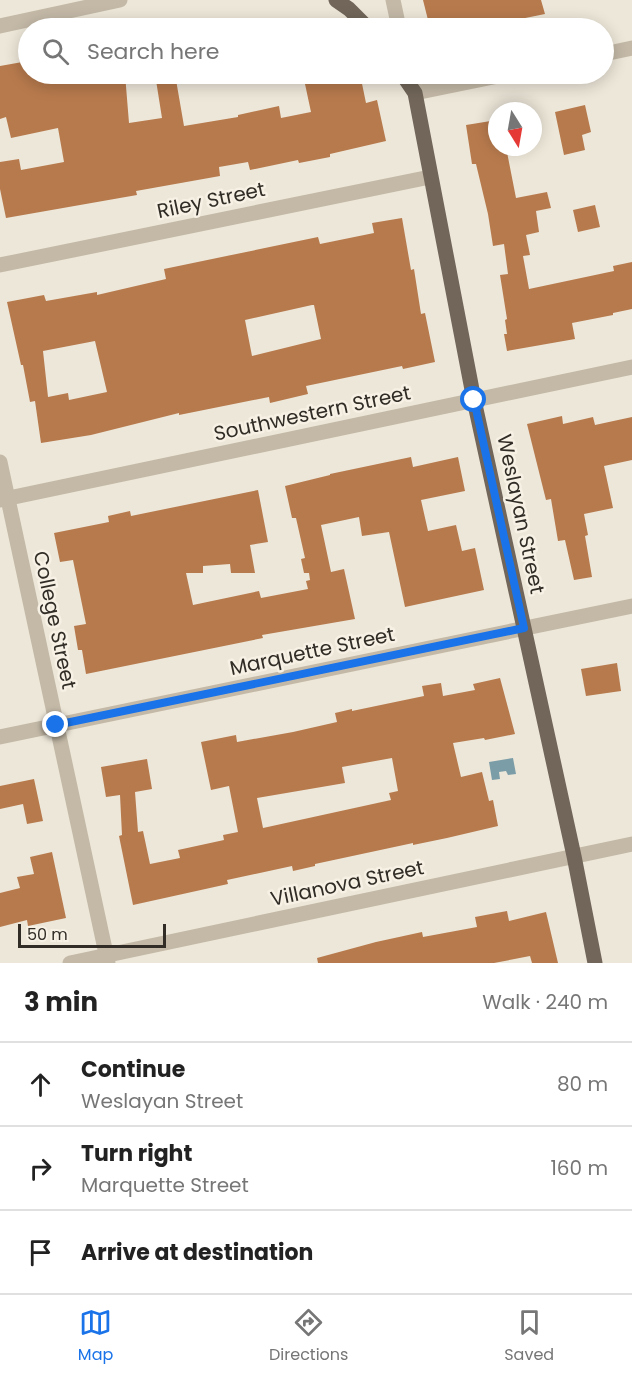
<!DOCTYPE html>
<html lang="en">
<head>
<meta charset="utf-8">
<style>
  :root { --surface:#fff; --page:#f6f6f6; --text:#222; --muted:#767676; --line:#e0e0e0; --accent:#1a73e8 }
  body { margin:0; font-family:Poppins,sans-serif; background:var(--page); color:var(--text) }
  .compass { position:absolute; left:488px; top:102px; width:54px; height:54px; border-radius:50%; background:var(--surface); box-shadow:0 3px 15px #0003; rotate:169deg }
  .scale { position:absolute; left:18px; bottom:15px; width:148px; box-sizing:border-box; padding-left:6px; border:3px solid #312c26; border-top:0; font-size:16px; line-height:21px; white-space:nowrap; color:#312c26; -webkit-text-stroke:4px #f6f1e4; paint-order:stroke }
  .stop { position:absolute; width:18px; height:18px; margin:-14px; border:4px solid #1a73e8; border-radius:50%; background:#fff }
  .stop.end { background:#1a73e8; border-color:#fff; box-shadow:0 2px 6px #0008 }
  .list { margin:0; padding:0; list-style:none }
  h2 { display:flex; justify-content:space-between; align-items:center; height:78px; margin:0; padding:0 24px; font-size:26px }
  h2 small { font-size:20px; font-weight:400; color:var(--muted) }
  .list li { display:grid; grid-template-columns:39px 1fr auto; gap:18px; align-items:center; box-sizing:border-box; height:84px; padding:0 24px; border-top:2px solid var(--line) }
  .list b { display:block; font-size:22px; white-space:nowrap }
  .list p { margin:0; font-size:20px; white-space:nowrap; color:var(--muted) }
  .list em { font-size:20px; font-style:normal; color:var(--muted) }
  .icon { flex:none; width:33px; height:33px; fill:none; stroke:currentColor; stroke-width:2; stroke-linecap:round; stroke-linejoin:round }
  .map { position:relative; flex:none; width:632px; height:963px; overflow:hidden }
  .search { position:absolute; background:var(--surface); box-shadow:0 3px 15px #0003; left:18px; right:18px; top:18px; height:66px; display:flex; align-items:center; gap:15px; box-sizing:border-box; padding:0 21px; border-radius:33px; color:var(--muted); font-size:22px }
  .sheet { height:330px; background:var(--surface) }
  nav { display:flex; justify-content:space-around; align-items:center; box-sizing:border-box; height:84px; border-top:2px solid var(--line); background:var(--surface); font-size:16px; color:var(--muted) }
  nav a { display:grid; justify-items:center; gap:3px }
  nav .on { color:var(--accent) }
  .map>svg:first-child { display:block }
</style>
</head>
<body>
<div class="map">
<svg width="632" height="963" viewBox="0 0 632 963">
  <rect width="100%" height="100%" fill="#ede7d9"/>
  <polygon fill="#7b9da7" points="513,758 516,774 508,775 506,771 499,772 500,779 492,780 489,762"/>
  <g fill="#b77a4d" fill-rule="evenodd">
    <polygon points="423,0 541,0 545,14 476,28 448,28 448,25 430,28"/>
    <polygon points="28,61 28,74 125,74 129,123 162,118 155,74 175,74 184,126 238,117 238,115 279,106 281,118 311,112 305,84 350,74 360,74 366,103 377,100 386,141 330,154 330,157 299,163 298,160 250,170 248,162 219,167 220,176 136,191 137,195 6,218 0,189 0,162 19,159 21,170 64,162 58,128 11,138 6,117 0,119 0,66"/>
    <polygon points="585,105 591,132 582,135 585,150 564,155 555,112"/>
    <polygon points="497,120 497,147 506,147 516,198 547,192 551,208 536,211 539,232 526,235 530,255 523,256 529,289 614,271 613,266 632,262 632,309 613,313 613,315 572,323 575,339 507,351 504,334 507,334 505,320 507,319 500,275 508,274 504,244 493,246 488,214 476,164 472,164 466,125"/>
    <polygon points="595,205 600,227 578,232 573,210"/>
    <path d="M402 218 411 270 414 269 421 314 425 313 435 362 403 369 402 366 306 386 308 394 270 403 269 397 179 415V413L91 435 41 443 35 401 30 402 23 365H21L7 302 44 295 46 301 97 292V295L166 279 164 269 318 237 320 244 374 233 372 223ZM312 305H314L321 339 252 356 245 320ZM95 341 107 392 69 400 68 393 48 397 43 351Z"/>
    <polygon points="562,416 563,424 593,417 595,425 632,417 632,460 604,466 613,508 584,514 588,535 585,536 592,577 574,580 565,540 558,541 551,499 546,500 527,424"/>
    <polygon points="411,457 413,467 458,457 465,491 421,500 428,531 456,525 462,551 475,548 484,590 405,607 389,532 362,536 359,517 321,525 331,572 344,569 355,619 262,635 263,638 86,674 82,650 78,650 74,626 86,624 73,560 60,562 54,533 109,522 108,516 130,511 131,516 258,490 268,542 250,545 255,573 231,573 230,564 203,566 203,573 186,573 193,605 259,591 261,598 308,589 306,581 310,580 309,573 304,573 301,559 305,558 296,518 292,518 285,486 330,475 330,474"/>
    <polygon points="617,663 621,691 586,696 581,669"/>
    <path d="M500 678 515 734 485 740 484 738 453 743 461 777 482 772 489 801 493 800 498 826 447 838 413 845V843L315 864V866L293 871 292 866 227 880 228 884 133 905 119 836 122 835 120 795 106 797 101 767 147 759 152 789 135 792 138 832 143 831 150 864 180 858 178 850 224 840 223 835 238 832 229 786 211 790 201 742 236 735 237 742 293 732 337 722 335 713 352 709V711L424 696 422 686 441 683 443 696 475 690 473 684ZM392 758 398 791 389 793 391 800 263 828 257 798 345 783 342 767Z"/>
    <polygon points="34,779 43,821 27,824 23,804 0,809 0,786"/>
    <polygon points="52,852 66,918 28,926 27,920 0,927 0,893 20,888 17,877 34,874 30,857"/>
    <polygon points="507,911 509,921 546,912 558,963 532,963 530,956 494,963 318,963 317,958 376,942 422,932 423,937 477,927 475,917"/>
  </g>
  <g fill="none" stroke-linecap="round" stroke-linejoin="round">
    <g stroke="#c4b9a7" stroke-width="15">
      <polyline points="393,0 399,28"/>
      <polyline points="0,26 120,0"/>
      <polyline points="604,54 632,48"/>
      <polyline points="412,81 415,93 508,74"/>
      <polyline points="0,265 430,177"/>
      <polyline points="0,462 108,963"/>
      <polyline points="0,500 632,367"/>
      <polyline points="0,737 632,606"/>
      <polyline points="70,963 632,844"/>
    </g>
    <g stroke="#716659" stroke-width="15">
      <polyline points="336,0 349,9 368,28"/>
      <polyline points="402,74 415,93 474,400 574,856 595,963"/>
    </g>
  </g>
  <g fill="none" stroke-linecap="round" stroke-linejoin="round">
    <polyline stroke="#1a73e8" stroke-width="8" points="56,725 524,628 474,400"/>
  </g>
  <g text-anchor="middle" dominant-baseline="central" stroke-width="5" stroke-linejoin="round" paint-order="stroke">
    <g font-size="20" fill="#312c26" stroke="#f6f1e4">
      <text transform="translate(211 200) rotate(-12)">Riley Street</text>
      <text transform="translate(312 413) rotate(-12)">Southwestern Street</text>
      <text transform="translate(521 514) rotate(78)">Weslayan Street</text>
      <text transform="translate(55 620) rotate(78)">College Street</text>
      <text transform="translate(312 651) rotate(-12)">Marquette Street</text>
      <text transform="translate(347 883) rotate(-12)">Villanova Street</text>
    </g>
  </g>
</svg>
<svg class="compass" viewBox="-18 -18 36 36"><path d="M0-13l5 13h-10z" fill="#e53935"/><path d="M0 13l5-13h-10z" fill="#767676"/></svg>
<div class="scale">50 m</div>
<div class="stop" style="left:474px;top:400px"></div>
<div class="stop end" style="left:56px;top:725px"></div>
<div class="search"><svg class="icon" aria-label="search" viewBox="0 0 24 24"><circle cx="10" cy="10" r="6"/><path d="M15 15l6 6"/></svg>Search here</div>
</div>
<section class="sheet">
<h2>3 min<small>Walk · 240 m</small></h2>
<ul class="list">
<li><svg class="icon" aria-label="ahead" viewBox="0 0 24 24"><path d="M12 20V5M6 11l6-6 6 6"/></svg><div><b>Continue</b><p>Weslayan Street</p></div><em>80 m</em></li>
<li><svg class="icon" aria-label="right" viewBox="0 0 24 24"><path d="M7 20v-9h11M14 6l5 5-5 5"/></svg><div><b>Turn right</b><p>Marquette Street</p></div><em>160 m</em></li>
<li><svg class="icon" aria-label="arrive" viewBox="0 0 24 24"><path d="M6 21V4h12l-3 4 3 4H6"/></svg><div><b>Arrive at destination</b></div></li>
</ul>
</section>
<nav>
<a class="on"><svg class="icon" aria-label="map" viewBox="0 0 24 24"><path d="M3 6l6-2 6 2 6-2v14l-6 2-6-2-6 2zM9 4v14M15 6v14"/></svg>Map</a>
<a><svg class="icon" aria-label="directions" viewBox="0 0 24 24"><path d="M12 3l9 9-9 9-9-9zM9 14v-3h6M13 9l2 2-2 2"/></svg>Directions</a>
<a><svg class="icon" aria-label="saved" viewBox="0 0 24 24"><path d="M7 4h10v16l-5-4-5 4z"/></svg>Saved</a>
</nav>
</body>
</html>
